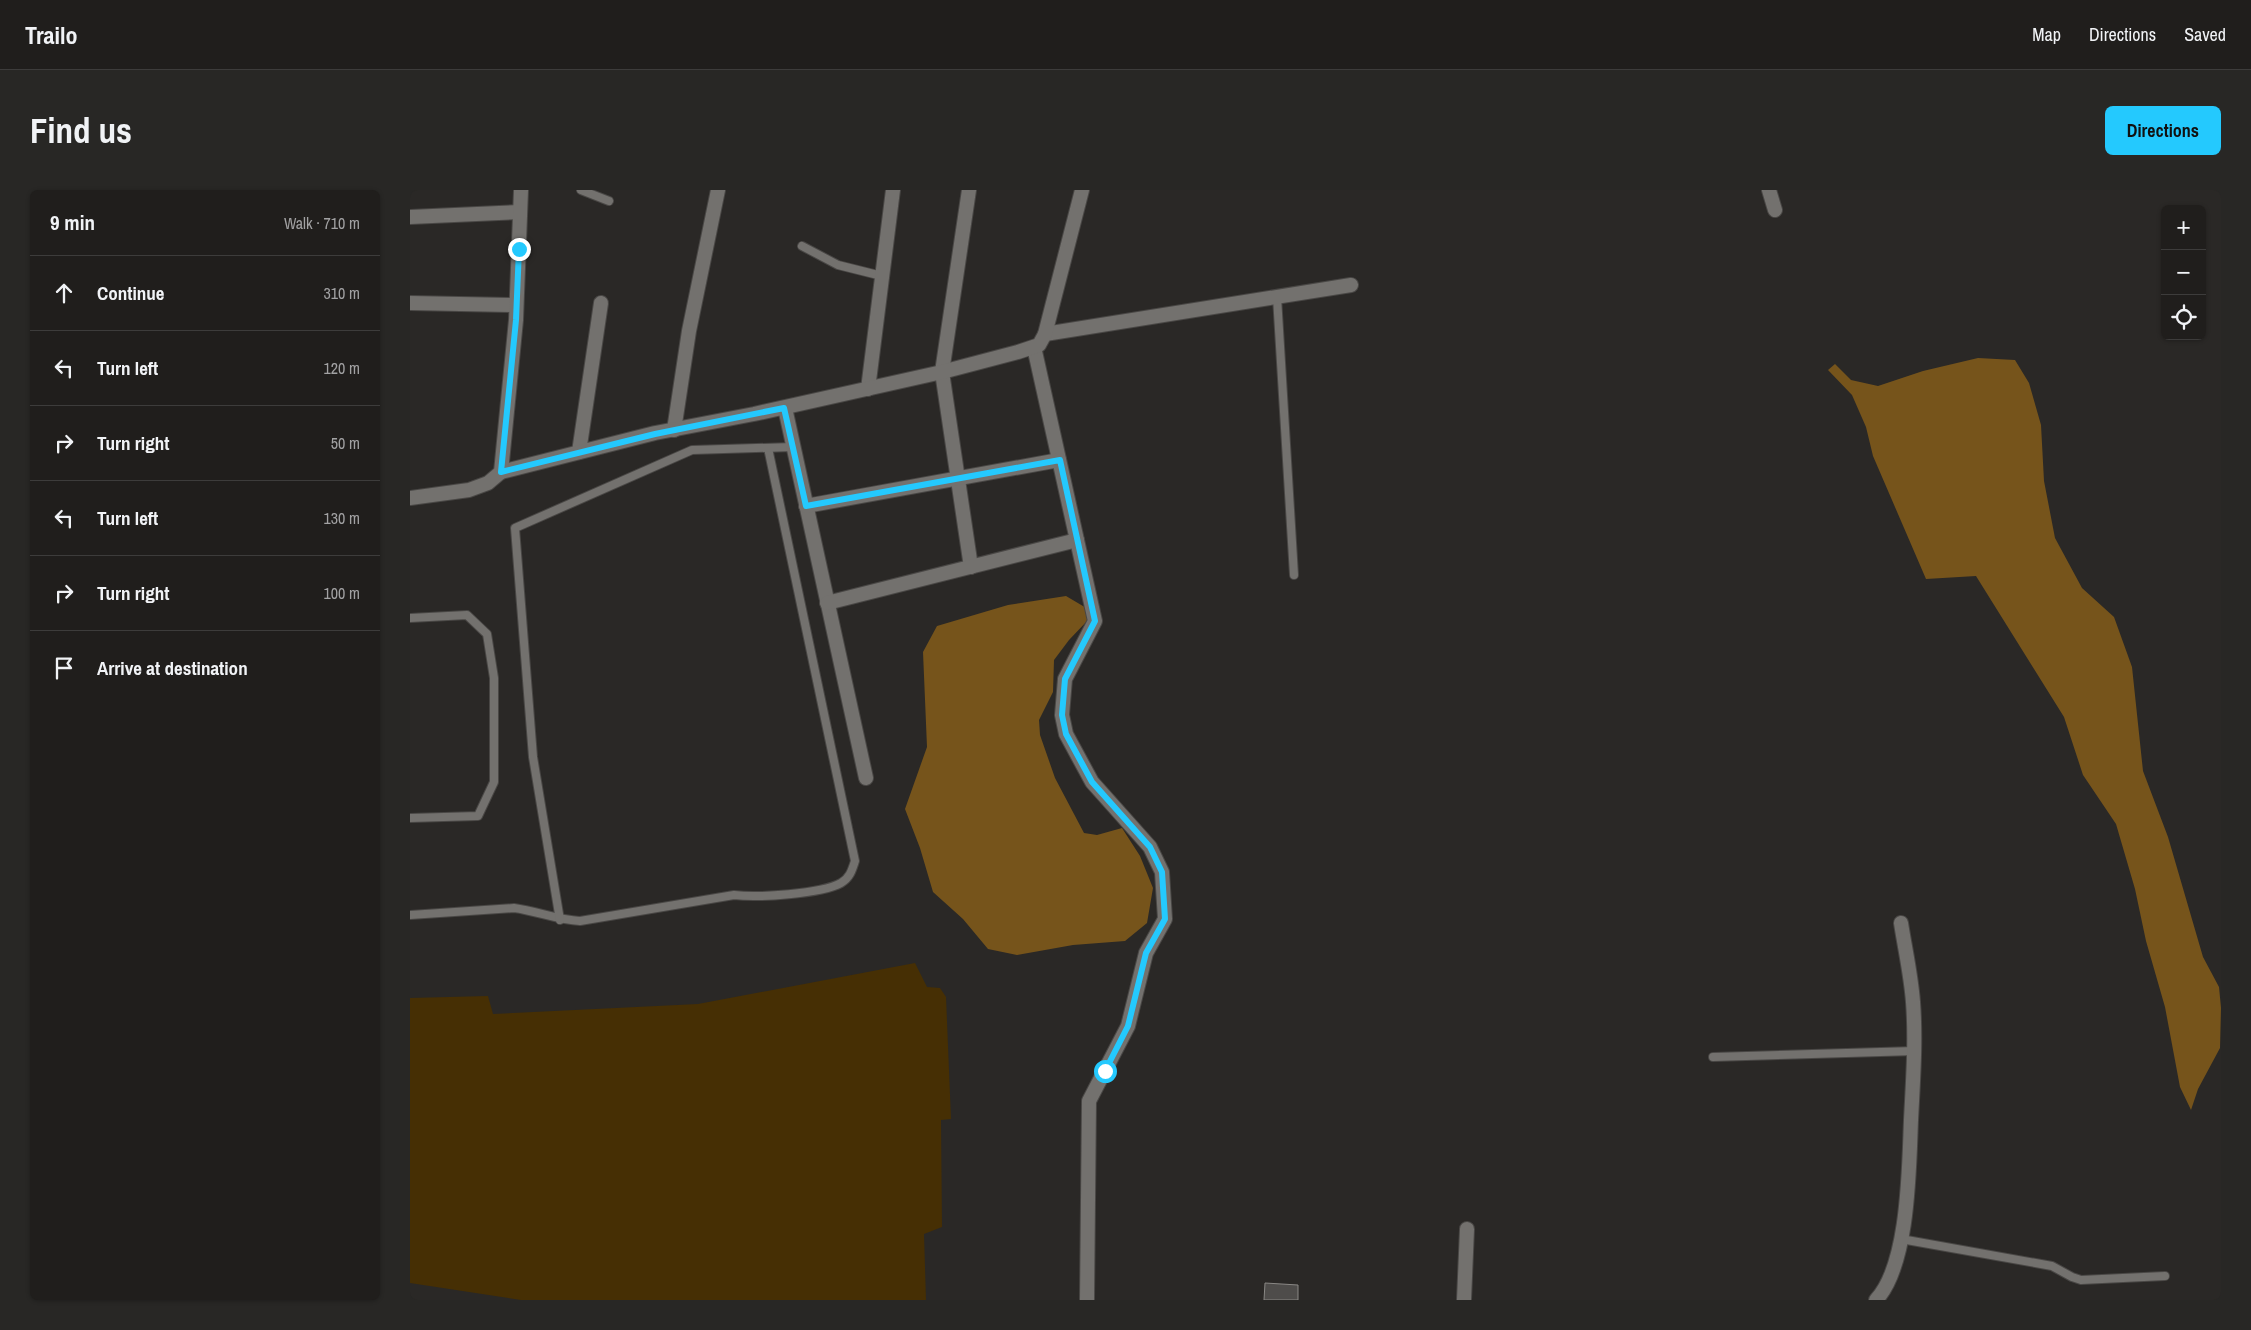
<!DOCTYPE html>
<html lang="en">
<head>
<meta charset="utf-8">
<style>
  :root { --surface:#201e1c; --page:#282725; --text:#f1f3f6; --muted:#a2a2a3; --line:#3d3c3b; --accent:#24c9fe }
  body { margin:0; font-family:"Archivo Narrow",sans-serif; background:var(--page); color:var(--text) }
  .controls { position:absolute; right:15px; top:15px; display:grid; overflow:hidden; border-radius:8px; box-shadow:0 1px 4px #0004 }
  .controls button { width:45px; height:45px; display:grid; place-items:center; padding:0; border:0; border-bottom:1px solid var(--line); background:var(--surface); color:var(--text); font:25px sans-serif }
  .stop { position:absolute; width:15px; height:15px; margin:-11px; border:4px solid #24c9fe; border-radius:50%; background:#fff }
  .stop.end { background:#24c9fe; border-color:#fff; box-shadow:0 1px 5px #0008 }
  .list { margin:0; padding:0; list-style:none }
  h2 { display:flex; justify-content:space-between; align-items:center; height:65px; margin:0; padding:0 20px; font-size:21px }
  h2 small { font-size:16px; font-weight:400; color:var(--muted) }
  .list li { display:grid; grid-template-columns:32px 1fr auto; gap:15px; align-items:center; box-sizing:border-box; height:75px; padding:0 20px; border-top:1px solid var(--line) }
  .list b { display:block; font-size:19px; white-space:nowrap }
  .list em { font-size:16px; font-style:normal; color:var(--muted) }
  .icon { flex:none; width:28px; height:28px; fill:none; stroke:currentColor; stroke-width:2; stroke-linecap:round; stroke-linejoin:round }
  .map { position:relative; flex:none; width:1811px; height:1110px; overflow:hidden; border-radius:8px }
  header { display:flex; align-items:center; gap:30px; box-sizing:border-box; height:70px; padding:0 25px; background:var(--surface); border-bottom:1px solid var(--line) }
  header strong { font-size:24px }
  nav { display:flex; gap:28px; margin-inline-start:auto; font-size:18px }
  .intro { display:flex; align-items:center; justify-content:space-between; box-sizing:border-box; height:120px; padding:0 30px }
  h1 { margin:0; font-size:35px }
  .button { padding:12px 22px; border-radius:8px; background:var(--accent); color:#111; font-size:18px; font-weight:700 }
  main { display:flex; gap:30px; padding:0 30px }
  aside { flex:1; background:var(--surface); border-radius:8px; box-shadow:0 1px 4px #0004 }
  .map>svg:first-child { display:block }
</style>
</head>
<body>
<header>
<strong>Trailo</strong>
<nav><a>Map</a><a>Directions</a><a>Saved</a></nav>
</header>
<div class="intro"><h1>Find us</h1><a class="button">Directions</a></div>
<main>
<aside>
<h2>9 min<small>Walk · 710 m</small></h2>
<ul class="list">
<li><svg class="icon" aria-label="ahead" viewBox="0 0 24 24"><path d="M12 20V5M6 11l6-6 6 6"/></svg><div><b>Continue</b></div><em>310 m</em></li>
<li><svg class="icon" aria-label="left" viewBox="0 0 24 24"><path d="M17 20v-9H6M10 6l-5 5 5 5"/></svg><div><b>Turn left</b></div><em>120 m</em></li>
<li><svg class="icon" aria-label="right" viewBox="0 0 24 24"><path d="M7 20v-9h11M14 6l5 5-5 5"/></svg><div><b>Turn right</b></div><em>50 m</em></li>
<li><svg class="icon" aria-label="left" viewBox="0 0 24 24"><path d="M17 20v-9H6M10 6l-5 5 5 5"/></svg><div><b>Turn left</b></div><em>130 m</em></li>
<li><svg class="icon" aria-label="right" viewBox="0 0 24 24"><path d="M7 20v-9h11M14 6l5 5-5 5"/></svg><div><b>Turn right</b></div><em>100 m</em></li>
<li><svg class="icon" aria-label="arrive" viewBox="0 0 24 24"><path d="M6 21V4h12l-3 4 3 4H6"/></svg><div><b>Arrive at destination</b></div></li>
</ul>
</aside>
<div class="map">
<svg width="1811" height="1110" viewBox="0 0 1811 1110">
  <rect width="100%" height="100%" fill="#2a2826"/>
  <polygon fill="#462f04" points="505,773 517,797 530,798 536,807 541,929 531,930 532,1037 514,1044 516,1110 111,1110 0,1093 0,808 78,806 83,824 288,814"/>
  <g fill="#76541b">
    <polygon points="1568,168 1605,170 1619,193 1631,235 1634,291 1645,348 1672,398 1704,427 1722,477 1733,581 1758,647 1793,767 1809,797 1811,818 1810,858 1788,899 1781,920 1770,897 1755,817 1736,751 1725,699 1706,634 1673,585 1654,527 1566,386 1516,389 1463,266 1456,237 1442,205 1418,180 1425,174 1441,190 1468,196 1513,181"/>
    <polygon points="656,406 678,419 679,429 659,450 644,470 643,502 629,530 630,545 645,588 674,643 687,645 712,638 730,666 743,698 737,733 715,751 663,755 607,765 578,759 553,729 523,702 510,658 495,619 517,557 513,462 527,436 598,415"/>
  </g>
  <polygon fill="#4e4c4a" stroke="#8a8885" points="855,1093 888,1095 888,1110 854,1110"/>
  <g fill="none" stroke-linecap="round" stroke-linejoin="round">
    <defs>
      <g id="service">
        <polyline points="171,0 199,11"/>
        <polyline points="392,56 428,75 472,86"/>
        <polyline points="867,107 884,385"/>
        <polyline points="0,428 57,425 77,444 84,488 84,592 68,626 0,628"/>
        <path d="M0 725 104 718C127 721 147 730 170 731L324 705C347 708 411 704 431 693 440 688 442 680 445 671L358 258"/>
        <polyline points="150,730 123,567 105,338 282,260 383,257"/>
        <polyline points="1303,867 1505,861"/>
        <polyline points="1491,1049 1642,1076 1662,1087 1671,1090 1755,1086"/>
      </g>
      <g id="minor">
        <polyline points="559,0 532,182 561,377"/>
        <polyline points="1359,0 1365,20"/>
        <polyline points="0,27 110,22"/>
        <polyline points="0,113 106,115"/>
        <polyline points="635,144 941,95"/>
        <polyline points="624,157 685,431 655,489 652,525 656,544 682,592 740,657 752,682 755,729 736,763 718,836 679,911 677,1110"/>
        <polyline points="458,199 483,0"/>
        <polyline points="375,218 456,588"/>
        <polyline points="264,240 279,141 308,0"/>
        <polyline points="169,262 191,113"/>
        <polyline points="91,282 245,243 344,224 532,182 608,162 629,155 635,144 672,0"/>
        <polyline points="396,316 649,270"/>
        <polyline points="417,413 667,350"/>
        <polyline points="1054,1110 1057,1039"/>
        <path d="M1466 1110C1499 1075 1499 977 1501 930 1503 890 1506 851 1503 812 1501 785 1495 759 1491 733"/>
      </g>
      <polyline id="tertiary" points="0,308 59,300 78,293 91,282 106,130 111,0"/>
    </defs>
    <use href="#service" stroke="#494745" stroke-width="10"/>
    <use href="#minor" stroke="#494745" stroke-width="16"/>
    <use href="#tertiary" stroke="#494745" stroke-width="16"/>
    <use href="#service" stroke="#73716e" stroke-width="8"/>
    <use href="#minor" stroke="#73716e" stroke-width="14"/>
    <use href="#tertiary" stroke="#73716e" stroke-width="14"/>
  </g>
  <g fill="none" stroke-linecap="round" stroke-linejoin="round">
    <polyline stroke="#24c9fe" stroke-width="6" points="109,59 106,130 91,282 245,244 374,218 396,316 650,270 685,431 655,489 652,525 656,544 682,592 740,657 752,682 755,729 736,763 718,836 695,881"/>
  </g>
</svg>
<div class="controls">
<button>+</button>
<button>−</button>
<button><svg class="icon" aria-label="locate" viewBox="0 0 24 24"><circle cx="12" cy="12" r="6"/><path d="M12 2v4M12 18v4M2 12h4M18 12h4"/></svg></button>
</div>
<div class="stop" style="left:695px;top:881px"></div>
<div class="stop end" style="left:109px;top:59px"></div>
</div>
</main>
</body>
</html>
